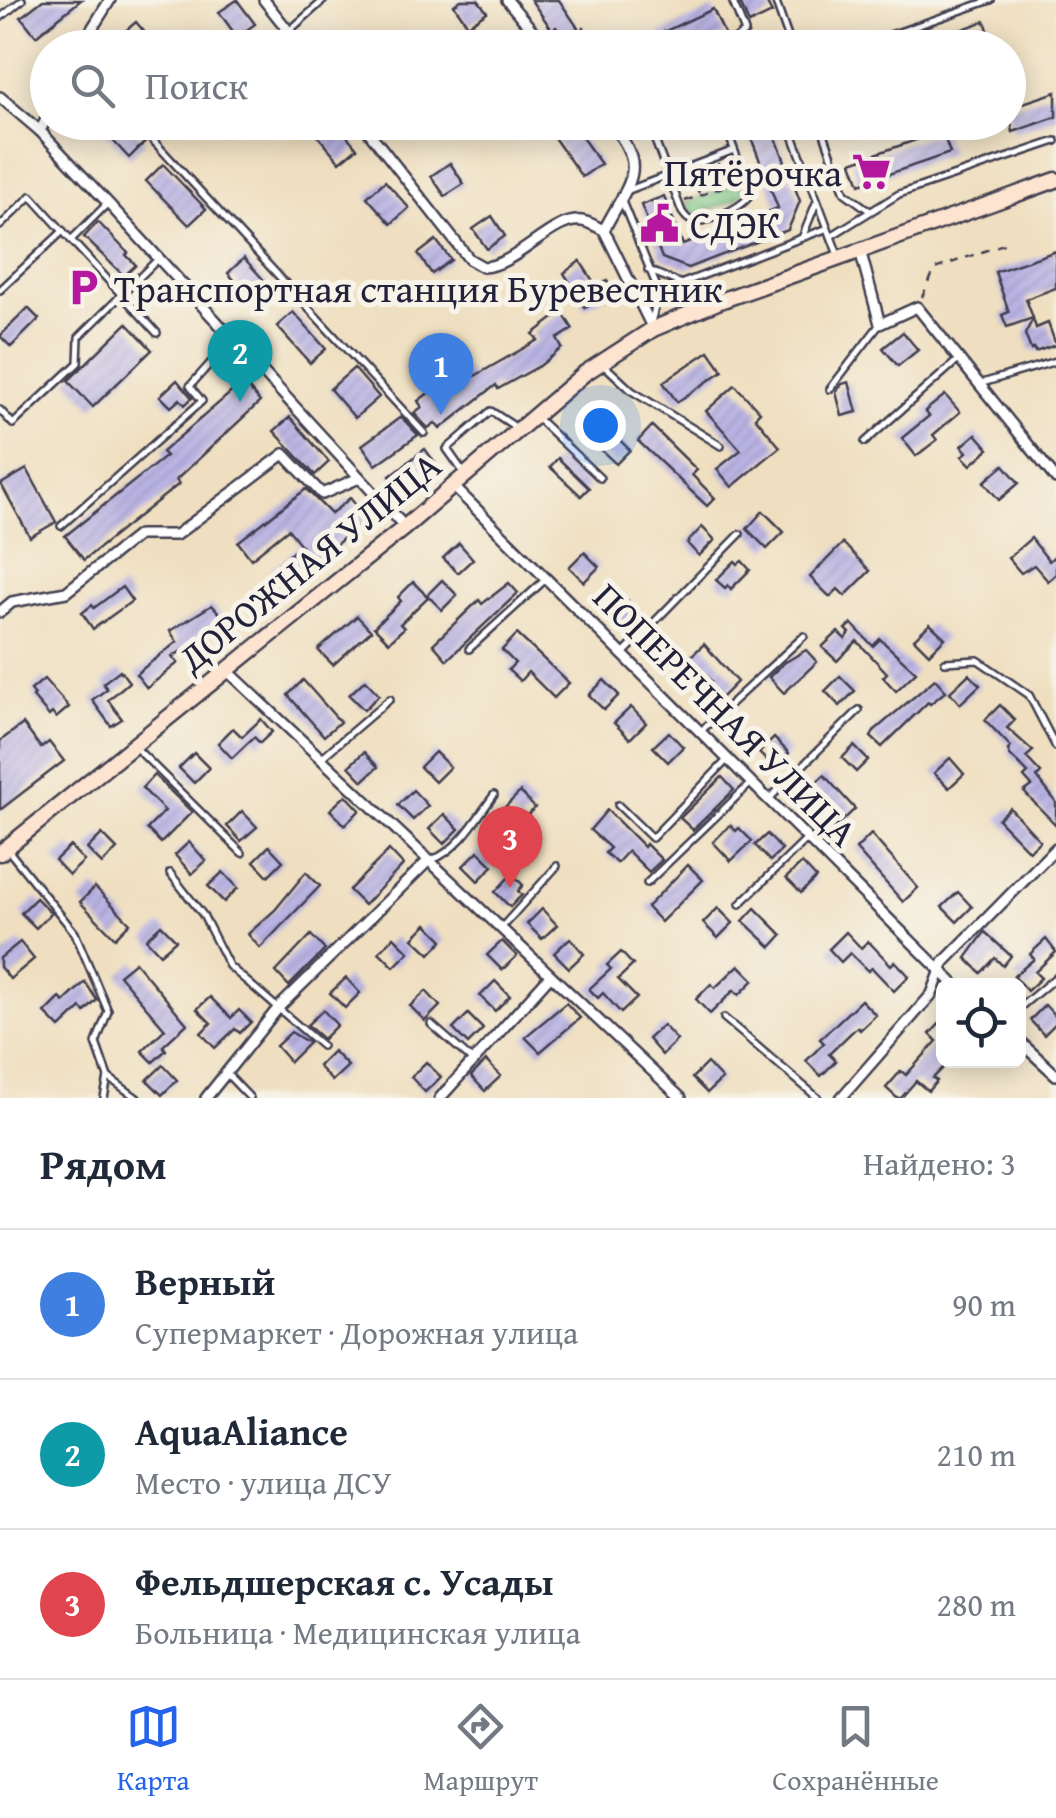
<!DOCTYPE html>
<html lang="ru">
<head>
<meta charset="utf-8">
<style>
  :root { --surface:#fff; --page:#f6f6f7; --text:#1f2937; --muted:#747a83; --line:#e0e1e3; --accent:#2563eb }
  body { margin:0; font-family:"Gentium Book Plus",serif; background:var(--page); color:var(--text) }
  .controls { position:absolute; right:30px; bottom:30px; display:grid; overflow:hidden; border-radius:15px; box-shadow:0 5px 25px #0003 }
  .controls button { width:90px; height:90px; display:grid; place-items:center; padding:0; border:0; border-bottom:2px solid var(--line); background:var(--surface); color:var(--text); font:50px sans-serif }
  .you { position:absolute; left:600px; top:425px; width:35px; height:35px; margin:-25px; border:8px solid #fff; border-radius:50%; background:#1a73e8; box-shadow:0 0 0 15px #1a73e833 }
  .badge { display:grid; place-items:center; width:65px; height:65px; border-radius:50%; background:var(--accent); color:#fff; font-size:32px; font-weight:700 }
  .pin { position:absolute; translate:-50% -82px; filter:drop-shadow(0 2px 5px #0008) }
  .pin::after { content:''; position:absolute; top:52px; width:35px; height:30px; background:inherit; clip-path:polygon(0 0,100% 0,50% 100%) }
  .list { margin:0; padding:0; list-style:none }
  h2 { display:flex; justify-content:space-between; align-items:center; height:130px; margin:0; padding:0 40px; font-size:42px }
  h2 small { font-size:32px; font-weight:400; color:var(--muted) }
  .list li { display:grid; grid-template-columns:65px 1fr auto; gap:30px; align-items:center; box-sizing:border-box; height:150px; padding:0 40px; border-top:2px solid var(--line) }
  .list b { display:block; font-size:38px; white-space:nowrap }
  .list p { margin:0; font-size:32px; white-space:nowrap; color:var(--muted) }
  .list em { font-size:32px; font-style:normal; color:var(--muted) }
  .icon { flex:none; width:55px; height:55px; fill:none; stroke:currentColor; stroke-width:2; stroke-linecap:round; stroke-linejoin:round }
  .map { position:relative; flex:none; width:1056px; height:1098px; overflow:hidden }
  .search { position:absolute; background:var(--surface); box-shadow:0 5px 25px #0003; left:30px; right:30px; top:30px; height:110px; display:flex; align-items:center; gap:25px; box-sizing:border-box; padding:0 35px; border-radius:55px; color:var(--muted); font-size:38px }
  .sheet { height:580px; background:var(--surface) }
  nav { display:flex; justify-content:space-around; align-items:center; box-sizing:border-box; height:140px; border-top:2px solid var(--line); background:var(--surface); font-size:28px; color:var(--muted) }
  nav a { display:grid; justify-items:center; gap:5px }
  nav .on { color:var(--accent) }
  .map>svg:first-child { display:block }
</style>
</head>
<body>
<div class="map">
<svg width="1056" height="1098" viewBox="0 0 1056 1098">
  <defs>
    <pattern id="park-dots" width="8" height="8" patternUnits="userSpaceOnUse" patternTransform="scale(2.5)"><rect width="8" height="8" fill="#7ec885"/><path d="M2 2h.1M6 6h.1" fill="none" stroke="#67a26e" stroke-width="1.8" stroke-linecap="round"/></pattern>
    <pattern id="building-hatch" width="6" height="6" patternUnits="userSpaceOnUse" patternTransform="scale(2.5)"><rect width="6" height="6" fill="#bab4e4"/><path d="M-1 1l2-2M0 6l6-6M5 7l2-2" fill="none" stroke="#a09ac4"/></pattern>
  </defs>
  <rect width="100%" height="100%" fill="#f7f3e8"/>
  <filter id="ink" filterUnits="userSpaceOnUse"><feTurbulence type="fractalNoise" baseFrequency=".01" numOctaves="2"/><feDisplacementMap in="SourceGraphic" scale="20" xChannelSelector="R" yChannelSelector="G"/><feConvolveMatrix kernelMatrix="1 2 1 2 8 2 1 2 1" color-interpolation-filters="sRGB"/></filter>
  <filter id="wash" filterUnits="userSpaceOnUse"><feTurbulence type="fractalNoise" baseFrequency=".0048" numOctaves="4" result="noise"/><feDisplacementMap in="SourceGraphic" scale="40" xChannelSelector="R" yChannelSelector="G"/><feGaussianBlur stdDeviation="2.25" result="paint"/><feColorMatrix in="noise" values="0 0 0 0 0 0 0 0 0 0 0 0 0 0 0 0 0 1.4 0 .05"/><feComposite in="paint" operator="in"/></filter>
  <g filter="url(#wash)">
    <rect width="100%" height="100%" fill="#efdfc0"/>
    <polygon fill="url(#park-dots)" stroke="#507560" stroke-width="2.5" points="742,182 744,191 738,199 699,214 687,210 685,203"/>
    <g id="blocks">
      <g fill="url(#building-hatch)">
        <polygon points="43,0 81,0 36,36 21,17"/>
        <polygon points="237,0 255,24 237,37 219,12"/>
        <polygon points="461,0 478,0 487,12 468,25 454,5"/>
        <polygon points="531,0 559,0 580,31 584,28 597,48 570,48 556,27 552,30"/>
        <polygon points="739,0 765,0 772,13 749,24"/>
        <polygon points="713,9 725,35 700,48 666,48 659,34"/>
        <polygon points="985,21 992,42 974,48 910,48"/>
        <polygon points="136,22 158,48 123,48 116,39"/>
        <polygon points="1056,92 1056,117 1013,132 1008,108"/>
        <polygon points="96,122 127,122 145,142 129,158"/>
        <polygon points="306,122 335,122 357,148 340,162"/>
        <polygon points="564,122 571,122 601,164 582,177 550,132"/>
        <polygon points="669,122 718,122 718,125 676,141"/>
        <polygon points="759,122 770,122 800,201 788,230 688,268 662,258 641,205 664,196 683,245 778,208 747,127"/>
        <polygon points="942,131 950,153 860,184 852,162"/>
        <polygon points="450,163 464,184 445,196 431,176"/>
        <polygon points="163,164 206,209 189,225 146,181"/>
        <polygon points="385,181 409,208 391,224 367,197"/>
        <polygon points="492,216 505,236 487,249 473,229"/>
        <polygon points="98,222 128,253 126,255 136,265 124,276 84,237"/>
        <polygon points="436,240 451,260 432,274 418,254"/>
        <polygon points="1056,251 1056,288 1026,299 1033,318 1007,327 1002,315 1009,312 995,272"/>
        <polygon points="244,258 277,295 261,310 228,273"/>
        <polygon points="580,261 597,287 607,281 613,291 585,308 564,273"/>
        <polygon points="28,308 39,319 11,347 0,336"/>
        <polygon points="293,312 326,349 310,363 277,326"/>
        <polygon points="562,312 573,329 557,339 562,348 541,365 498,389 496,385 440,429 435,423 428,428 414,413 422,407 418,401 452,375 456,381 468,371 473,377 538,340 533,334"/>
        <polygon points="1033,319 1036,328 1048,323 1056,345 1035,352 1034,348 1031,350 1025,334"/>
        <polygon points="127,323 152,350 93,407 68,381"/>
        <polygon points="903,332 918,350 898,366 883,348"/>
        <polygon points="709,351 723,371 677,402 663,382"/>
        <polygon points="354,368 379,397 355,418 330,389"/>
        <polygon points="177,380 192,398 185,405 180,399 171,407 160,396"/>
        <polygon points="243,382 260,402 176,480 179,484 84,560 65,536 166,456 162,452"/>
        <polygon points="849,382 857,412 842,416 836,392 842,384"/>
        <polygon points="735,385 760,412 755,417 780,447 732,487 717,469 741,450 706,411"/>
        <polygon points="945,395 960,412 933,435 937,440 916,456 902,438 929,416 925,411"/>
        <polygon points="290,417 329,462 315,475 274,431"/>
        <polygon points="401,417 418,435 376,465 362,445"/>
        <polygon points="597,418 630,450 616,464 583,433"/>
        <polygon points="652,426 697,470 692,475 715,498 707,506 638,441"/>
        <polygon points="976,434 989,449 971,465 962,456 967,452 962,446"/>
        <polygon points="425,449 436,464 402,491 390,476"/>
        <polygon points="558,458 589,488 581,496 550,467"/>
        <polygon points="1004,465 1019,483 999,500 984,482"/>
        <polygon points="27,469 56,522 30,537 1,484"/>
        <polygon points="306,489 331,514 350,498 367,519 315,562 312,558 280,584 270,571 301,545 288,529 251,559 238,542"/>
        <polygon points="763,511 784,532 767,549 747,529"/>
        <polygon points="702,527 715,540 699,556 687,543"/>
        <polygon points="1031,538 1049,561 1056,555 1056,574 1048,581 1034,565 1021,573 1008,558"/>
        <polygon points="459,543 473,559 458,573 443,558"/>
        <polygon points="843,543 870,571 845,596 838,589 830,597 810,577"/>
        <polygon points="584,552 599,567 584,582 569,567"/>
        <polygon points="735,561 738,564 742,561 750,570 731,589 728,585 725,588 716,580"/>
        <polygon points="442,580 457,595 442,610 427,595"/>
        <polygon points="413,582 428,597 400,624 404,628 389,642 374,627 401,601 398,597"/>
        <polygon points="509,583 518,593 447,660 433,644 479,600 482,604"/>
        <polygon points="122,587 132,601 93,629 82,613 92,605 94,608"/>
        <polygon points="628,601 643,616 628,631 613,616"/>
        <polygon points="212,605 227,622 172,657 178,663 147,688 136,674 177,642 170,631"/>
        <polygon points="357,616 371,631 333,665 318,650"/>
        <polygon points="852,624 873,646 880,639 916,672 896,691 883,677 887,673 857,641 837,661 822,647 838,632 845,639 850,633 846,629"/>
        <polygon points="930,624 945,638 929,654 914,639"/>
        <polygon points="517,634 569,683 554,698 528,672 520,681 508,670 515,663 502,650"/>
        <polygon points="704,644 737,682 721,698 707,685 711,681 689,658"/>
        <polygon points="806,650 817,662 784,693 769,677 784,663"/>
        <polygon points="120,670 129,682 108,700 122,719 111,726 92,700 107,689 103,683"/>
        <polygon points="969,674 980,685 960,704 950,692"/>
        <polygon points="840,676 855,691 840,706 825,691"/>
        <polygon points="44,679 69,707 56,718 52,713 49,716 33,697 35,695 31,690"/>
        <polygon points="935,679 946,691 930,704 928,702 882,747 871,737 875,730"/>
        <polygon points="303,680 340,722 324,736 288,695"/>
        <polygon points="365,680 379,695 364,710 349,695"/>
        <polygon points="604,680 619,695 604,710 589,695"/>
        <polygon points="1000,705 1015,720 1007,728 1033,751 1026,757 1041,773 1037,777 1056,802 1056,825 1024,792 1032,786 1024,777 1028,773 1010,755 1008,750 1011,747 985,720"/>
        <polygon points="631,707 646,723 630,739 614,723"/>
        <polygon points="261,719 272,732 260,743 254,737 232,758 218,743 233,728 242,737"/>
        <polygon points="23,724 41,748 49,742 64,761 0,810 0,741"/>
        <polygon points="669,732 683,747 668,762 653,747"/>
        <polygon points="774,738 789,753 774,768 759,753"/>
        <polygon points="854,746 868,760 856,772 842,758"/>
        <polygon points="364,752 378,767 363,781 349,766"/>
        <polygon points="435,752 450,767 435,782 420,767"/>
        <polygon points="194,753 209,768 194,783 179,768"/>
        <polygon points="950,758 964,774 949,788 934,773"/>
        <polygon points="154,775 192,812 161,843 147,829 165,811 142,788"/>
        <polygon points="824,775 855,809 834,829 818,813 829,803 812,786"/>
        <polygon points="722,777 734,790 693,830 680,818"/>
        <polygon points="413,790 428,806 413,820 398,805"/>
        <polygon points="520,792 535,808 520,822 505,807"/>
        <polygon points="346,795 360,810 345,825 330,810"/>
        <polygon points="1010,808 1040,841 1029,851 998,819"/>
        <polygon points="607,810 644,847 646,844 662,860 649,872 628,851 617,863 605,853 610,848 590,830"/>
        <polygon points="242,811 257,827 241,841 227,826"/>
        <polygon points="444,814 459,829 444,844 429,829"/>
        <polygon points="730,825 736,831 739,828 752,841 731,861 713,842"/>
        <polygon points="102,834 117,849 102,864 87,849"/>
        <polygon points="767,834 782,850 770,861 755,845"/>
        <polygon points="871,834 918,888 903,902 856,849"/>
        <polygon points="189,842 206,861 192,874 175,855"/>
        <polygon points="70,846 84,861 69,875 55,860"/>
        <polygon points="269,846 283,861 268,876 254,861"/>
        <polygon points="389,850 403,865 364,905 349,890"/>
        <polygon points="478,851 493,866 478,881 463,866"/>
        <polygon points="802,863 816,878 801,893 786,878"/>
        <polygon points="688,865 703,880 661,922 647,907"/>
        <polygon points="223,872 238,888 224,902 208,886"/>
        <polygon points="306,872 320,886 260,948 248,934 275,910"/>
        <polygon points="512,874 523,885 518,891 522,895 510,907 495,892"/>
        <polygon points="95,887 130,923 115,938 80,902"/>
        <polygon points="958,892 972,907 957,922 942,907"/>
        <polygon points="36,898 51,913 36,928 21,913"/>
        <polygon points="718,908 733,923 718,938 703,923"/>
        <polygon points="755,908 782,935 771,947 743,921"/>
        <polygon points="542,909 557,925 542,939 527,924"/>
        <polygon points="427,924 443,940 430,954 413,938"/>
        <polygon points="161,925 176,940 160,954 146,939"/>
        <polygon points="846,932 861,948 868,941 891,965 895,961 909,976 894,991 872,968 868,971 850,953 841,962 829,949"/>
        <polygon points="985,932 1011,956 1003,966 995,958 981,973 966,958"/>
        <polygon points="311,935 325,950 289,986 276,972"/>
        <polygon points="394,937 409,952 394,967 379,952"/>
        <polygon points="570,938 584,954 569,968 554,953"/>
        <polygon points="1046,939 1056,952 1035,972 1041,978 1027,991 1014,976 1034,959 1030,954"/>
        <polygon points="502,941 517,956 502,970 487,955"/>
        <polygon points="20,942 34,959 10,979 0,967 0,958"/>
        <polygon points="621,952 633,965 618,979 637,998 621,1013 603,993 598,998 589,989 611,969 607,965"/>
        <polygon points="135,962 187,1024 163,1046 166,1050 153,1062 142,1051 165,1029 119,975"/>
        <polygon points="739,965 754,980 739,995 734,990 710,1014 696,999 711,984 715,988"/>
        <polygon points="346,978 360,993 345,1008 330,993"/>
        <polygon points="495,981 510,996 495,1011 480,996"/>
        <polygon points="85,982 97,1000 85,1012 81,1008 60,1028 45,1013 60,998 64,1002"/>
        <polygon points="426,991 440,1006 425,1021 410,1006"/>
        <polygon points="210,997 231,1018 239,1010 251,1022 240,1033 235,1029 215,1048 201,1033 211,1023 197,1009"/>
        <polygon points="861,1000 876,1015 860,1030 857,1027 829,1054 836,1061 821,1076 806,1061 824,1043 820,1039"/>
        <polygon points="566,1003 580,1018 540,1052 525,1037"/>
        <polygon points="1045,1005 1056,1017 1056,1023 1044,1035 1030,1020"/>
        <polygon points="323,1010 337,1025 323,1039 307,1025"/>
        <polygon points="468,1014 483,1029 468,1044 453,1029"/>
        <polygon points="944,1019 944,1067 933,1078 937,1081 928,1091 916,1081 901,1098 897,1098 886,1088 901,1071 906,1075 937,1041 930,1034"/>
        <polygon points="663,1025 677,1040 662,1055 648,1039"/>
        <polygon points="291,1032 309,1043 290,1062 276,1046"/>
        <polygon points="333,1051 348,1066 332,1081 318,1066"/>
        <polygon points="486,1061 501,1076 485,1091 471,1076"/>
        <polygon points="426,1062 441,1077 425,1092 411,1077"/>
        <polygon points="707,1063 722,1079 707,1093 692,1078"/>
        <polygon points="163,1065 177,1080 162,1095 147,1080"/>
      </g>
    </g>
  </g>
  <g filter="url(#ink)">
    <use href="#blocks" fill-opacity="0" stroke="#413e4f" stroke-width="2.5"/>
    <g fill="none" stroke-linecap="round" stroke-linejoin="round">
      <defs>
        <g id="lane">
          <polyline points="775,0 792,48"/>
          <polyline points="0,18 22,0"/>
          <polyline points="289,31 324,0"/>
          <polyline points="724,48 745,32 732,0"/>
          <polyline points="853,48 991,0"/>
          <polyline points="136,122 424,433"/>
          <path d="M648 122 682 212C686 217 688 221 695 221 709 223 739 208 748 198V187L724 122"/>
          <polyline points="788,122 838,255"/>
          <polyline points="820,122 845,193 870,211"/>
          <polyline points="629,190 734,150"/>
          <polyline points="621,199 659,292 828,228"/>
          <polyline points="0,226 31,196 71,240 108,203"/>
          <polyline points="831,236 899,194 1056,141"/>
          <polyline points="802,238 816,203"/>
          <polyline points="71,240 157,333"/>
          <polyline points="648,270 682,284"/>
          <polyline points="0,290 63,231"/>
          <polyline points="651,323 659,292"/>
          <polyline points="603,364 632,391 721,446"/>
          <polyline points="979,384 1056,361"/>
          <polyline points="830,389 880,324"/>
          <polyline points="0,410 13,424 78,363 79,337 157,260"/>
          <polyline points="537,418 600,478"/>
          <polyline points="865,442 959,359"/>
          <polyline points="464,473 447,449 491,411 517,428"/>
          <polyline points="61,526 202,401 190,386 232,339"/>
          <polyline points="469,649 547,578"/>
          <polyline points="623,654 740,534"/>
          <polyline points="945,662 978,660 1029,695 1056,747"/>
          <polyline points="701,731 804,636"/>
          <polyline points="134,746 242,853"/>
          <polyline points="320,759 390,699"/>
          <polyline points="769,799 859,710"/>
          <polyline points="618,805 652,838 728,759"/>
          <polyline points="8,850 75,933 108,1011 96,1043 108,1077 137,1098"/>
          <path d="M432 860C460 849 477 818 494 795"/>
          <polyline points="170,873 203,915 229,966 322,1046"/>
          <polyline points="647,883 752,782"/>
          <polyline points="740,904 806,840"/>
          <polyline points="502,927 557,866"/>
          <polyline points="1018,1009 1056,977"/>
          <polyline points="724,1018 818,1098"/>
          <polyline points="431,1024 473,1061"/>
          <polyline points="227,1074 250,1098"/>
          <polyline points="104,1098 108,1077"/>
        </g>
        <g id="street">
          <polyline points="264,0 302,48"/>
          <polyline points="507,0 547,48"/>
          <polyline points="80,48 110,0"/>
          <polyline points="0,97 40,131 108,203 405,527"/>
          <path d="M361 122 469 259 483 267C517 266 552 217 582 221 589 222 597 227 604 230"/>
          <path d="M610 122C650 170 629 181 604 230L653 329"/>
          <polyline points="40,131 48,115"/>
          <polyline points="860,250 880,324 917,307 1056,479"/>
          <polyline points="453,486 956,986"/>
          <polyline points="0,612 12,602 66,592 138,535 176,535 284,454 322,494 359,478"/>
          <polyline points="228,671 681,1098"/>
          <polyline points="1018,1040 1056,1075"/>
          <polyline points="206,1098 279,1007 427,862"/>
          <polyline points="440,1098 550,976"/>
          <polyline points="841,1098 932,994 944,962 1056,848"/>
        </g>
        <polyline id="secondary" points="0,853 405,527 585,373 653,329 720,301 1056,180"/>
      </defs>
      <use href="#lane" stroke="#413e4f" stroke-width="10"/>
      <use href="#street" stroke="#413e4f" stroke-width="14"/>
      <use href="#secondary" stroke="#413e4f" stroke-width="19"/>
      <g stroke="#413e4f" stroke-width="2.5" stroke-dasharray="8 8" stroke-linecap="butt">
        <polyline points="718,163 726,183"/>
        <polyline points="691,173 699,193"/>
        <polyline points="685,201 739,181"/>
        <polyline points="922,297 935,269 1009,242"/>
      </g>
      <use href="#lane" stroke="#fff" stroke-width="5"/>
      <use href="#street" stroke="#fff" stroke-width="9"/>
      <use href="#secondary" stroke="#fde4d1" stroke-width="14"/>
    </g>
  </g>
  <defs>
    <symbol id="supermarket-bare" viewBox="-9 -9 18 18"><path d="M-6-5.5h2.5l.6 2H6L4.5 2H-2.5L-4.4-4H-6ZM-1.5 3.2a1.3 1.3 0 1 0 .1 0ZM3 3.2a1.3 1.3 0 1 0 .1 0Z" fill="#b5179e" stroke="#f7f3e8" stroke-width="2.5" paint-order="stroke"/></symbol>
    <symbol id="civic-bare" viewBox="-9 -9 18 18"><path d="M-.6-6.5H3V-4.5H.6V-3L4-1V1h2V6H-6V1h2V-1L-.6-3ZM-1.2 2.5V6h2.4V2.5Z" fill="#b5179e" stroke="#f7f3e8" stroke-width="2.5" paint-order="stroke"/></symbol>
    <symbol id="parking-bare" viewBox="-9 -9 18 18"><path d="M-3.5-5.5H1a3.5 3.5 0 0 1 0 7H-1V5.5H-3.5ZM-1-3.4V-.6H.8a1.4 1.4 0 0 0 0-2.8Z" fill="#b5179e" stroke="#f7f3e8" stroke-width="2.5" paint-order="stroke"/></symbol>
  </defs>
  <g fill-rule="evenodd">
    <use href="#supermarket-bare" x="844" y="144" width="55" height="55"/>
    <use href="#civic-bare" x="632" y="196" width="55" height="55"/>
    <use href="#parking-bare" x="56" y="260" width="55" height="55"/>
  </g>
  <g text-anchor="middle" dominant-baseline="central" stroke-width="10" stroke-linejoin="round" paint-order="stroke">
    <g font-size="38" fill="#22223b" stroke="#f7f3e8" text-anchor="start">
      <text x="842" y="172" text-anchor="end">Пятёрочка</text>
      <text x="690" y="224">СДЭК</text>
      <text x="114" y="288">Транспортная станция Буревестник</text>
    </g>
    <g font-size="38" fill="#22223b" stroke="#f7f3e8">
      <text transform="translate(309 561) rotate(-39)">ДОРОЖНАЯ УЛИЦА</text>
      <text transform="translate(726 714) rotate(45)">ПОПЕРЕЧНАЯ УЛИЦА</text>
    </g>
  </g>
</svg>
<div class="controls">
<button><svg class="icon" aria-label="locate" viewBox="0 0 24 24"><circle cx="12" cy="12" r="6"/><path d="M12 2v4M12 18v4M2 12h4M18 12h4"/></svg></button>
</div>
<div class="you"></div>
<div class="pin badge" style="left:441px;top:415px;background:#3f7fe0">1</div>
<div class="pin badge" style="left:240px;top:402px;background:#0f9aa8">2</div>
<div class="pin badge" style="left:510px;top:888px;background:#e0444e">3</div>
<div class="search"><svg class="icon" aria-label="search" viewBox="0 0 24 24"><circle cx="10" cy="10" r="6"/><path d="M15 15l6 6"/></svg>Поиск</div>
</div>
<section class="sheet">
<h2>Рядом<small>Найдено: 3</small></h2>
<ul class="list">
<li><span class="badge" style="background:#3f7fe0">1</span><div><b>Верный</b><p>Супермаркет · Дорожная улица</p></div><em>90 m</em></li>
<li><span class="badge" style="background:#0f9aa8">2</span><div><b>AquaAliance</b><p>Место · улица ДСУ</p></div><em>210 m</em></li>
<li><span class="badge" style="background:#e0444e">3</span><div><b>Фельдшерская с. Усады</b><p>Больница · Медицинская улица</p></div><em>280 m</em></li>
</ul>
</section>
<nav>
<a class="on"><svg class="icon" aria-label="map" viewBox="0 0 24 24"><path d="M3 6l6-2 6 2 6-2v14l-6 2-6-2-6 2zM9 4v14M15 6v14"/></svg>Карта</a>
<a><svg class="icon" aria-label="directions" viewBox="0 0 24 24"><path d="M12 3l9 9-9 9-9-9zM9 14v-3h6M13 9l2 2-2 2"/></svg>Маршрут</a>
<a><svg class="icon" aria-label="saved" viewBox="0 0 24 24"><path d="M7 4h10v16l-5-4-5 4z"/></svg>Сохранённые</a>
</nav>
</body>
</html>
